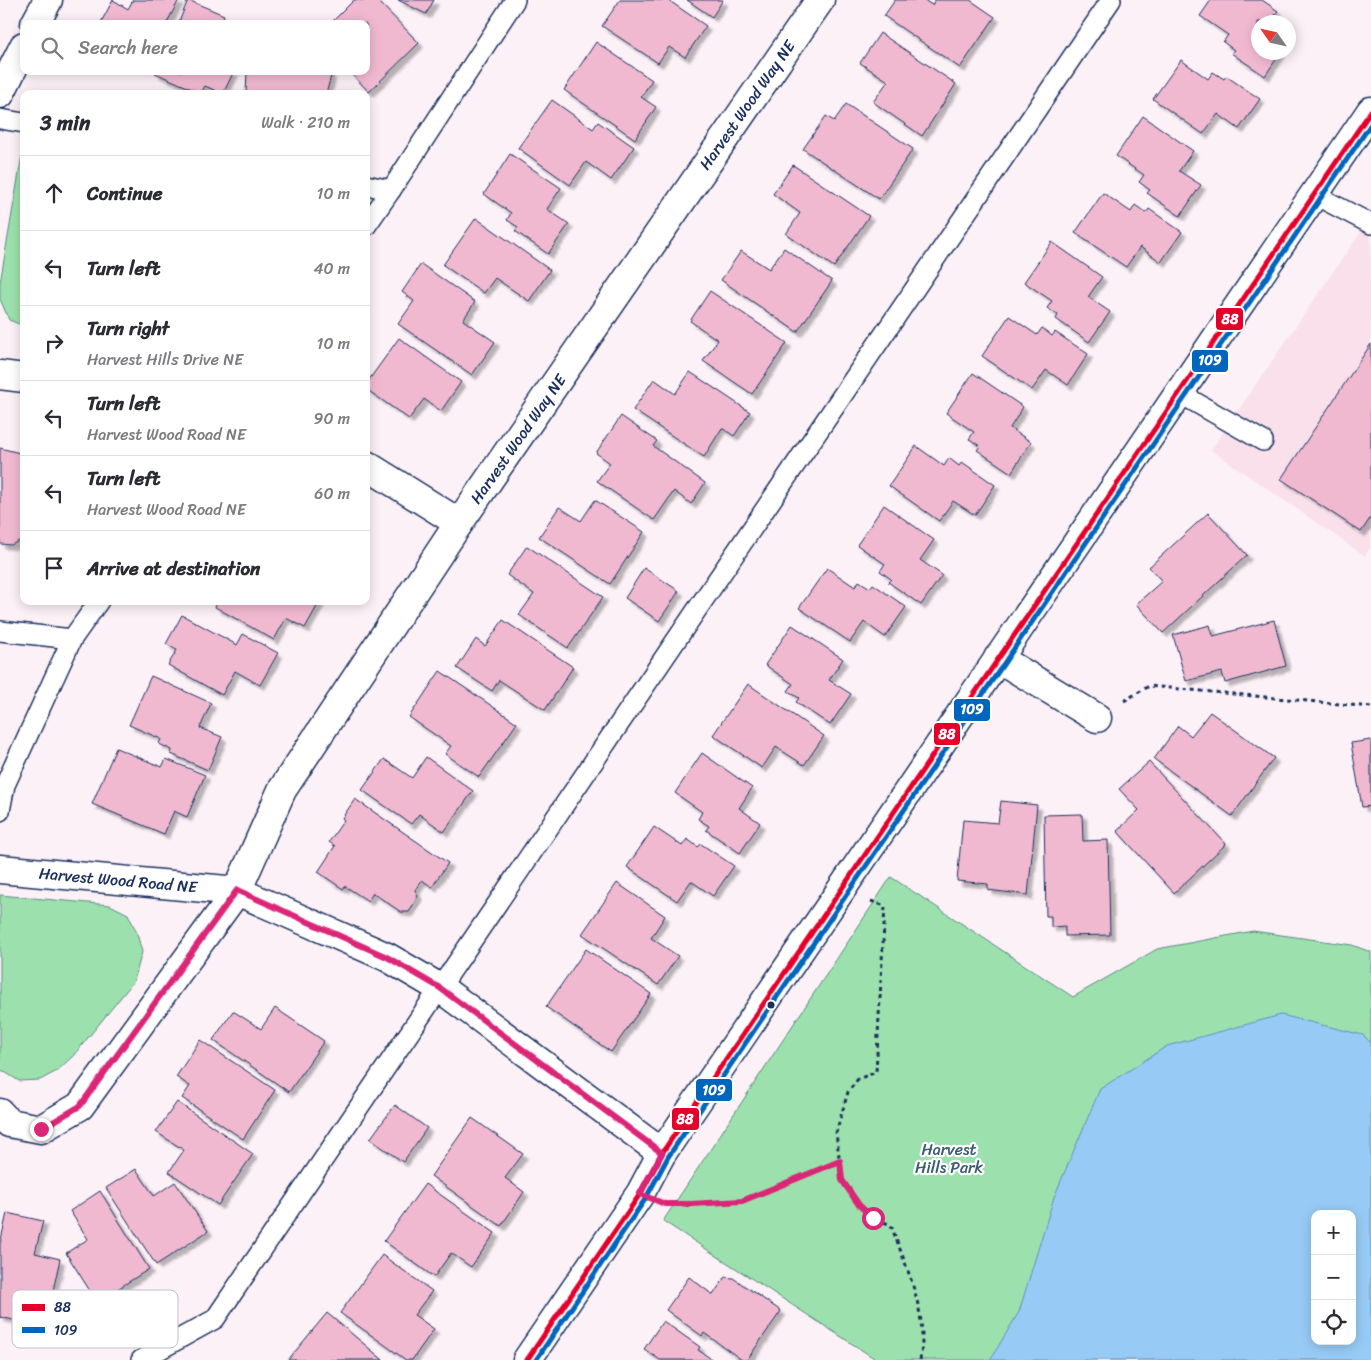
<!DOCTYPE html>
<html lang="en">
<head>
<meta charset="utf-8">
<style>
  :root { --surface:#fff; --page:#f7f7f7; --text:#2b2b33; --muted:#7c7c81; --line:#e1e1e2 }
  body { margin:0; font-family:Sriracha,sans-serif; background:var(--page); color:var(--text) }
  .controls { position:absolute; right:15px; bottom:15px; display:grid; overflow:hidden; border-radius:10px; box-shadow:0 2px 12px #0003 }
  .controls button { width:45px; height:45px; display:grid; place-items:center; padding:0; border:0; border-bottom:1px solid var(--line); background:var(--surface); color:var(--text); font:25px sans-serif }
  .compass { position:absolute; left:1251px; top:15px; width:45px; height:45px; border-radius:50%; background:var(--surface); box-shadow:0 2px 12px #0003; rotate:304deg }
  .stop { position:absolute; width:15px; height:15px; margin:-11px; border:4px solid #db2777; border-radius:50%; background:#fff }
  .stop.end { background:#db2777; border-color:#fff; box-shadow:0 1px 5px #0008 }
  .list { margin:0; padding:0; list-style:none }
  h2 { display:flex; justify-content:space-between; align-items:center; height:65px; margin:0; padding:0 20px; font-size:21px }
  h2 small { font-size:16px; font-weight:400; color:var(--muted) }
  .list li { display:grid; grid-template-columns:32px 1fr auto; gap:15px; align-items:center; box-sizing:border-box; height:75px; padding:0 20px; border-top:1px solid var(--line) }
  .list b { display:block; font-size:19px; white-space:nowrap }
  .list p { margin:0; font-size:16px; white-space:nowrap; color:var(--muted) }
  .list em { font-size:16px; font-style:normal; color:var(--muted) }
  .icon { flex:none; width:28px; height:28px; fill:none; stroke:currentColor; stroke-width:2; stroke-linecap:round; stroke-linejoin:round }
  .map { position:relative; flex:none; width:1371px; height:1360px; overflow:hidden }
  .search { position:absolute; background:var(--surface); box-shadow:0 2px 12px #0003; left:20px; top:20px; width:350px; height:55px; display:flex; align-items:center; gap:12px; box-sizing:border-box; padding:0 18px; border-radius:10px; color:var(--muted); font-size:19px }
  .panel { position:absolute; background:var(--surface); box-shadow:0 2px 12px #0003; left:20px; top:90px; width:350px; height:515px; border-radius:10px }
  .map>svg:first-child { display:block }
</style>
</head>
<body>
<div class="map">
<svg width="1371" height="1360" viewBox="0 0 1371 1360">
  <defs>
    <filter id="shadow"><feDropShadow dx="4.5" dy="4.5" stdDeviation="1" flood-color="#0004"/></filter>
  </defs>
  <rect width="100%" height="100%" fill="#fcf1f6"/>
  <filter id="ink" filterUnits="userSpaceOnUse"><feTurbulence type="fractalNoise" baseFrequency=".02" numOctaves="2"/><feDisplacementMap in="SourceGraphic" scale="10" xChannelSelector="R" yChannelSelector="G"/><feConvolveMatrix kernelMatrix="1 2 1 2 8 2 1 2 1" color-interpolation-filters="sRGB"/></filter>
  <g filter="url(#ink)">
    <polygon fill="#f9e0eb" points="1371,217 1371,547 1365,556 1211,450"/>
    <g fill="#9ce1ad" stroke="#5c8886" fill-rule="evenodd">
      <polygon points="24,144 24,326 9,320 0,299 0,283"/>
      <path d="M891 877 1073 997 1157 949 1253 931 1352 945 1371 952V1360H877L663 1221ZM1315 1214H1352V1341H1315Z"/>
      <polygon points="0,895 110,905 128,914 137,933 142,952 134,981 74,1055 57,1071 40,1080 19,1081 0,1069"/>
    </g>
    <path fill="#97cbf5" stroke="#658db9" fill-rule="evenodd" d="M1281 1015 1363 1035 1371 1043V1360H990L1019 1312 1054 1197 1100 1089 1167 1046ZM1315 1214H1352V1341H1315Z"/>
    <g fill="#f1b9d0" stroke="#1b2f5e" filter="url(#shadow)">
      <polygon points="113,0 128,9 133,0 179,0 166,24 100,24"/>
      <polygon points="188,0 224,15 221,24 178,24"/>
      <polygon points="354,0 377,0 419,43 369,92 349,71 366,71 366,24 336,24 333,21"/>
      <polygon points="398,0 434,0 426,14"/>
      <polygon points="620,0 668,0 706,26 685,57 669,47 658,63 602,26"/>
      <polygon points="687,0 723,0 712,17"/>
      <polygon points="895,0 924,0 932,5 935,0 970,0 995,17 960,68 884,16"/>
      <polygon points="1211,0 1262,0 1278,11 1270,22 1258,22 1258,52 1281,52 1265,76 1231,53 1234,50 1223,42 1228,35 1200,16"/>
      <polygon points="880,33 956,84 922,136 873,102 888,81 860,63"/>
      <polygon points="596,42 652,80 641,97 656,107 635,139 564,90"/>
      <polygon points="1181,60 1208,79 1213,72 1224,79 1226,76 1260,99 1239,129 1218,114 1203,134 1153,99"/>
      <polygon points="156,71 234,71 223,94 205,86 201,93 155,73"/>
      <polygon points="247,71 329,71 331,76 326,94 246,94"/>
      <polygon points="552,100 593,129 598,122 634,147 611,180 586,162 570,185 518,148"/>
      <polygon points="846,104 913,149 879,199 803,149 826,116 834,121"/>
      <polygon points="1143,116 1193,151 1179,171 1201,185 1180,216 1147,193 1150,190 1139,182 1144,175 1116,156"/>
      <polygon points="510,154 561,188 547,209 569,224 548,254 515,231 518,227 507,220 511,213 484,194"/>
      <polygon points="793,165 869,216 834,267 786,234 800,213 773,194"/>
      <polygon points="1103,193 1131,212 1135,205 1146,213 1149,209 1182,232 1161,262 1140,247 1126,267 1075,233"/>
      <polygon points="476,218 550,270 529,301 495,278 484,293 443,265"/>
      <polygon points="1052,242 1102,277 1088,297 1110,312 1089,342 1056,319 1058,315 1047,308 1052,301 1024,282"/>
      <polygon points="784,248 832,281 797,332 721,280 741,251 769,269"/>
      <polygon points="421,264 475,302 463,320 495,342 472,375 398,324 414,301 402,292"/>
      <polygon points="710,291 787,343 752,394 703,361 718,340 690,321"/>
      <polygon points="1009,316 1037,335 1042,328 1052,336 1055,332 1088,354 1068,385 1046,370 1032,390 982,356"/>
      <polygon points="399,338 461,382 441,411 424,399 409,419 366,389 366,384"/>
      <polygon points="1371,344 1371,517 1361,532 1281,479"/>
      <polygon points="690,372 750,412 734,436 722,428 704,457 633,410 654,379 675,394"/>
      <polygon points="973,373 1023,407 1010,428 1031,442 1011,473 977,450 980,446 969,439 974,432 946,413"/>
      <polygon points="621,416 657,441 653,446 705,483 691,504 674,491 654,520 597,481 610,463 596,453"/>
      <polygon points="916,446 944,466 949,458 959,466 962,462 995,485 975,515 953,501 939,521 889,486"/>
      <polygon points="0,448 24,454 24,542 19,541 11,545 1,544 0,543"/>
      <polygon points="595,500 644,532 610,584 539,537 559,507 581,521"/>
      <polygon points="884,505 934,540 920,560 942,575 921,605 888,582 891,579 880,571 885,564 857,545"/>
      <polygon points="1208,513 1247,555 1163,633 1136,604 1162,581 1149,567"/>
      <polygon points="527,546 603,597 568,648 519,615 534,594 507,575"/>
      <polygon points="644,568 679,591 659,621 625,598"/>
      <polygon points="827,568 855,587 859,581 870,588 873,584 906,607 885,637 864,622 850,642 799,608"/>
      <polygon points="218,601 320,601 305,628 286,618 274,640 215,607"/>
      <polygon points="182,615 237,645 243,634 278,653 260,685 235,671 222,695 168,665 177,650 166,644"/>
      <polygon points="503,620 573,667 545,710 499,680 492,691 457,668 476,639 485,646"/>
      <polygon points="1274,620 1286,666 1225,683 1222,672 1186,681 1173,635 1210,625 1213,636"/>
      <polygon points="792,625 843,659 829,680 851,694 830,725 796,702 799,698 788,691 793,684 765,665"/>
      <polygon points="440,671 517,723 479,777 445,754 451,746 409,717"/>
      <polygon points="151,676 211,703 200,728 222,737 208,770 171,754 172,750 159,744 161,739 129,725"/>
      <polygon points="748,684 824,736 804,765 776,747 762,768 713,735"/>
      <polygon points="1210,712 1274,758 1232,816 1154,759 1178,726 1191,736"/>
      <polygon points="1371,740 1371,806 1362,807 1351,743"/>
      <polygon points="116,748 162,767 166,759 205,775 187,817 174,811 164,834 92,804"/>
      <polygon points="702,753 752,788 739,808 760,823 740,853 706,830 709,826 698,819 702,812 675,793"/>
      <polygon points="426,757 473,791 444,832 419,814 411,824 362,790 384,759 412,778"/>
      <polygon points="1149,762 1226,844 1174,893 1117,831 1139,810 1119,789"/>
      <polygon points="355,799 448,863 432,887 422,880 415,890 418,896 409,912 401,912 373,893 368,901 345,886 343,889 318,872 335,846 329,842 344,820 342,818"/>
      <polygon points="1001,801 1037,805 1028,895 988,890 988,884 957,881 963,820 998,823"/>
      <polygon points="1082,814 1083,841 1108,840 1110,935 1065,936 1065,926 1051,927 1051,916 1046,916 1044,815"/>
      <polygon points="654,827 682,846 687,839 698,847 701,844 734,866 713,896 691,881 677,901 627,867"/>
      <polygon points="617,883 665,916 651,938 678,956 658,985 582,934"/>
      <polygon points="586,949 651,994 611,1052 546,1007"/>
      <polygon points="275,1008 324,1041 289,1092 213,1040 233,1011 261,1029"/>
      <polygon points="200,1040 275,1090 243,1139 182,1098 190,1086 176,1077"/>
      <polygon points="177,1102 253,1154 218,1205 169,1172 184,1150 156,1132"/>
      <polygon points="395,1105 427,1128 403,1162 370,1139"/>
      <polygon points="472,1118 523,1154 505,1178 524,1192 501,1226 431,1176"/>
      <polygon points="136,1169 154,1196 175,1182 208,1231 156,1265 106,1188"/>
      <polygon points="425,1184 495,1233 471,1267 451,1253 434,1277 384,1241"/>
      <polygon points="100,1191 149,1269 97,1302 66,1253 88,1239 70,1211"/>
      <polygon points="7,1213 43,1221 35,1253 60,1259 45,1327 0,1317 0,1244"/>
      <polygon points="382,1255 432,1291 414,1315 434,1329 412,1360 406,1360 340,1313"/>
      <polygon points="689,1277 713,1295 725,1277 733,1278 781,1311 747,1360 742,1360 704,1333 702,1336 666,1310"/>
      <polygon points="327,1313 383,1360 288,1360"/>
      <polygon points="663,1321 700,1347 698,1350 713,1360 660,1360 644,1349"/>
    </g>
    <g fill="none" stroke-linecap="round" stroke-linejoin="round">
      <defs>
        <g id="lane">
          <polyline points="0,119 24,123"/>
          <polyline points="366,185 391,190"/>
          <polyline points="1315,195 1371,224"/>
          <polyline points="366,226 391,190 515,0"/>
          <polyline points="1179,393 1263,441"/>
          <polyline points="0,631 72,639"/>
          <polyline points="0,811 5,785 72,639 99,601"/>
          <polyline points="141,1360 215,1319 1111,0"/>
        </g>
        <g id="street">
          <polyline points="35,24 48,0"/>
          <polyline points="0,94 24,46"/>
          <polyline points="0,375 24,378"/>
          <polyline points="366,465 459,523"/>
          <polyline points="998,658 1097,718"/>
          <polyline points="0,869 237,891 387,957 440,988 662,1153"/>
          <polyline points="0,1113 9,1123 41,1129 80,1106 237,891 282,790 459,523 820,0"/>
        </g>
        <polyline id="secondary" points="527,1360 640,1194 662,1153 1371,111"/>
      </defs>
      <use href="#lane" stroke="#1b2f5e" stroke-width="22"/>
      <use href="#street" stroke="#1b2f5e" stroke-width="31"/>
      <use href="#secondary" stroke="#1b2f5e" stroke-width="31"/>
      <g stroke="#1b2f5e" stroke-width="3" stroke-dasharray="4 4" stroke-linecap="butt">
        <polyline points="1124,701 1149,686 1371,707"/>
        <path d="M871 901 885 906 876 1072 858 1079 848 1092 836 1133 842 1180 859 1205 873 1218 891 1225C906 1268 929 1313 920 1360"/>
        <polyline points="671,1204 691,1204 742,1201 840,1161"/>
      </g>
      <use href="#lane" stroke="#fff" stroke-width="19"/>
      <use href="#street" stroke="#fff" stroke-width="28"/>
      <use href="#secondary" stroke="#fff" stroke-width="28"/>
      <defs>
        <polyline id="bus-1" points="527,1360 640,1194 662,1153 1371,111"/>
        <polyline id="bus-2" points="536,1360 646,1198 668,1157 1371,124"/>
      </defs>
      <use href="#bus-1" stroke="#fff" stroke-width="9"/>
      <use href="#bus-2" stroke="#fff" stroke-width="9"/>
      <use href="#bus-1" stroke="#e4002b" stroke-width="5"/>
      <use href="#bus-2" stroke="#0065bd" stroke-width="5"/>
    </g>
  </g>
  <g fill="none" stroke-linecap="round" stroke-linejoin="round" filter="url(#ink)">
    <polyline stroke="#db2777" stroke-width="6" points="41,1129 80,1106 237,890 387,957 440,988 662,1153 640,1194 665,1204 691,1204 742,1201 840,1161 842,1180 859,1205 873,1218"/>
  </g>
  <circle fill="#1b2f5e" stroke="#fff" stroke-width="2" cx="771" cy="1005" r="4.5"/>
  <g text-anchor="middle" dominant-baseline="central" stroke-width="4.5" stroke-linejoin="round" paint-order="stroke">
    <g font-size="16" fill="#1b2f5e" stroke="#fff">
      <text transform="translate(747 105) rotate(-55)">Harvest Wood Way NE</text>
      <text transform="translate(518 439) rotate(-55)">Harvest Wood Way NE</text>
      <text transform="translate(118 880) rotate(5)">Harvest Wood Road NE</text>
    </g>
    <g font-size="16" fill="#3b5c72" stroke="#fff">
      <text x="949" y="1149">Harvest<tspan x="949" dy="18">Hills Park</tspan></text>
    </g>
  </g>
  <rect x="12" y="1290" width="166" height="58" rx="8" fill="#fff" stroke="#bbc1cf" stroke-width="1"/>
  <rect x="22" y="1304" width="23" height="7" fill="#e4002b"/>
  <rect x="22" y="1327" width="23" height="6" fill="#0065bd"/>
  <g font-size="14" fill="#1b2f5e">
    <text x="54" y="1312">88</text>
    <text x="54" y="1335">109</text>
  </g>
  <g stroke="#fff" stroke-width="2">
    <rect x="1215" y="307" width="29" height="24" rx="5" fill="#e4002b"/>
    <rect x="1191" y="349" width="38" height="24" rx="5" fill="#0065bd"/>
    <rect x="953" y="698" width="38" height="24" rx="5" fill="#0065bd"/>
    <rect x="933" y="722" width="28" height="24" rx="5" fill="#e4002b"/>
    <rect x="695" y="1078" width="38" height="24" rx="5" fill="#0065bd"/>
    <rect x="671" y="1107" width="29" height="24" rx="5" fill="#e4002b"/>
  </g>
  <g font-size="14" text-anchor="middle" font-weight="bold" fill="#fff">
    <text x="1230" y="324">88</text>
    <text x="1210" y="365">109</text>
    <text x="972" y="714">109</text>
    <text x="947" y="739">88</text>
    <text x="714" y="1095">109</text>
    <text x="685" y="1124">88</text>
  </g>
</svg>
<div class="controls">
<button>+</button>
<button>−</button>
<button><svg class="icon" aria-label="locate" viewBox="0 0 24 24"><circle cx="12" cy="12" r="6"/><path d="M12 2v4M12 18v4M2 12h4M18 12h4"/></svg></button>
</div>
<svg class="compass" viewBox="-18 -18 36 36"><path d="M0-13l5 13h-10z" fill="#e53935"/><path d="M0 13l5-13h-10z" fill="#7c7c81"/></svg>
<div class="stop" style="left:873px;top:1218px"></div>
<div class="stop end" style="left:41px;top:1129px"></div>
<div class="search"><svg class="icon" aria-label="search" viewBox="0 0 24 24"><circle cx="10" cy="10" r="6"/><path d="M15 15l6 6"/></svg>Search here</div>
<section class="panel">
<h2>3 min<small>Walk · 210 m</small></h2>
<ul class="list">
<li><svg class="icon" aria-label="ahead" viewBox="0 0 24 24"><path d="M12 20V5M6 11l6-6 6 6"/></svg><div><b>Continue</b></div><em>10 m</em></li>
<li><svg class="icon" aria-label="left" viewBox="0 0 24 24"><path d="M17 20v-9H6M10 6l-5 5 5 5"/></svg><div><b>Turn left</b></div><em>40 m</em></li>
<li><svg class="icon" aria-label="right" viewBox="0 0 24 24"><path d="M7 20v-9h11M14 6l5 5-5 5"/></svg><div><b>Turn right</b><p>Harvest Hills Drive NE</p></div><em>10 m</em></li>
<li><svg class="icon" aria-label="left" viewBox="0 0 24 24"><path d="M17 20v-9H6M10 6l-5 5 5 5"/></svg><div><b>Turn left</b><p>Harvest Wood Road NE</p></div><em>90 m</em></li>
<li><svg class="icon" aria-label="left" viewBox="0 0 24 24"><path d="M17 20v-9H6M10 6l-5 5 5 5"/></svg><div><b>Turn left</b><p>Harvest Wood Road NE</p></div><em>60 m</em></li>
<li><svg class="icon" aria-label="arrive" viewBox="0 0 24 24"><path d="M6 21V4h12l-3 4 3 4H6"/></svg><div><b>Arrive at destination</b></div></li>
</ul>
</section>
</div>
</body>
</html>
